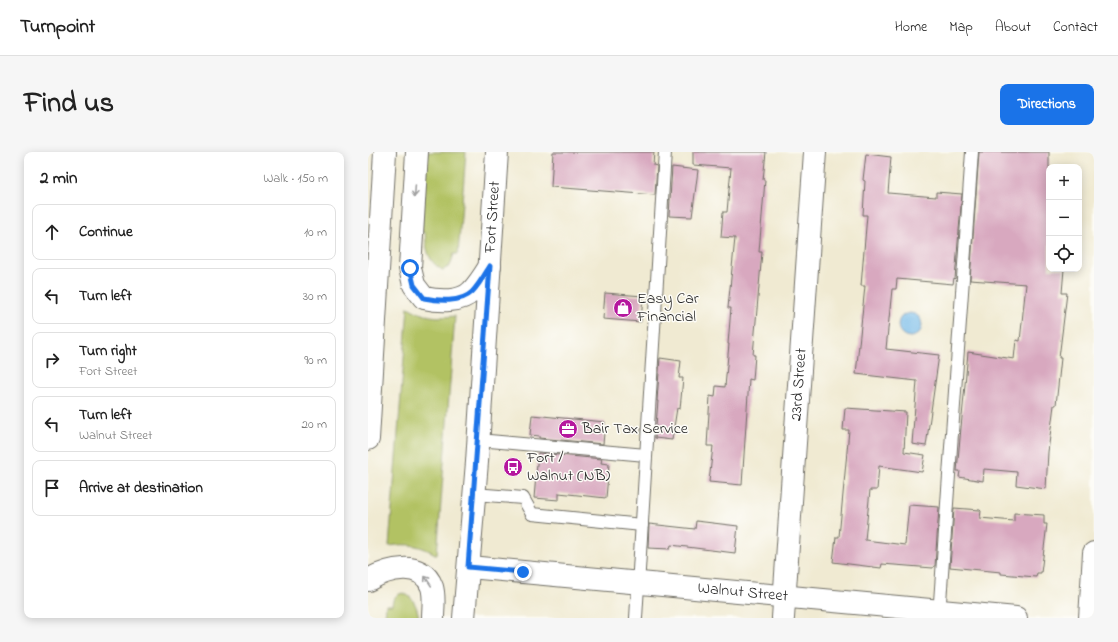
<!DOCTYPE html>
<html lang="en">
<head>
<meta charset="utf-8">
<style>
  :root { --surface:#fff; --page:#f6f6f6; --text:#222; --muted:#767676; --line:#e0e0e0; --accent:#1a73e8 }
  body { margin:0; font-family:"Indie Flower",sans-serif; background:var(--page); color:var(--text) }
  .controls { position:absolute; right:12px; top:12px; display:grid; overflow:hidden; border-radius:8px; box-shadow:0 2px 10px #0003 }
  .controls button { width:36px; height:36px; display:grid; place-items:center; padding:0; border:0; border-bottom:1px solid var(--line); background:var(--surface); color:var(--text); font:20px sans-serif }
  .stop { position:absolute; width:12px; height:12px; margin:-9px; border:3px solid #1a73e8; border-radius:50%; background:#fff }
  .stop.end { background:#1a73e8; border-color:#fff; box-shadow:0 1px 4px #0008 }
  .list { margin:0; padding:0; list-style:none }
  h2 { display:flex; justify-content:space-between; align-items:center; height:52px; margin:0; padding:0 16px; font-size:17px }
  h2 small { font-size:13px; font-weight:400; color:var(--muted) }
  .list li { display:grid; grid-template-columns:26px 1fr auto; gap:12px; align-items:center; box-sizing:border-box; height:56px; margin:0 8px 8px; padding:0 8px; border:1px solid var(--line); border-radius:8px }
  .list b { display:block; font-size:15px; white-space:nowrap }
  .list p { margin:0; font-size:13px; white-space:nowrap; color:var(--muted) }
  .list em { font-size:13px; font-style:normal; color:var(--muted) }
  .icon { flex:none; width:22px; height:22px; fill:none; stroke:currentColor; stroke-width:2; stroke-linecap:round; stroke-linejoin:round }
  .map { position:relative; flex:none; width:726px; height:466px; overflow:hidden; border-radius:8px }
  header { display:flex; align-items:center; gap:24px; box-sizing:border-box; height:56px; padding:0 20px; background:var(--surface); border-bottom:1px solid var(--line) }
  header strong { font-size:19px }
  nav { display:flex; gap:22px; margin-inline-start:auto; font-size:14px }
  .intro { display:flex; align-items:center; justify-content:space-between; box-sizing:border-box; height:96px; padding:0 24px }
  h1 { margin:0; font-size:28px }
  .button { padding:10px 18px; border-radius:8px; background:var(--accent); color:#fff; font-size:14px; font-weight:700 }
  main { display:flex; gap:24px; padding:0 24px }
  aside { flex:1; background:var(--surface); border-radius:8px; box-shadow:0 2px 10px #0003 }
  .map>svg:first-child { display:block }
</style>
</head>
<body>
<header>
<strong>Turnpoint</strong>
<nav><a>Home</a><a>Map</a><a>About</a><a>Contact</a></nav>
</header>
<div class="intro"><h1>Find us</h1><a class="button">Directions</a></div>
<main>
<aside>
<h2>2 min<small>Walk · 150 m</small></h2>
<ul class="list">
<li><svg class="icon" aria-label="ahead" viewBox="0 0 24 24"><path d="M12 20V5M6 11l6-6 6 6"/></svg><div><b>Continue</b></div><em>10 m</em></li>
<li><svg class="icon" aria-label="left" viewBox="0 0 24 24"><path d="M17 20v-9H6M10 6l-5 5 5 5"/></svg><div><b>Turn left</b></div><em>30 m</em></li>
<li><svg class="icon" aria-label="right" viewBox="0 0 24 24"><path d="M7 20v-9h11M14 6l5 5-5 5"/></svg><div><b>Turn right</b><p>Fort Street</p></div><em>90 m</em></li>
<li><svg class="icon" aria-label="left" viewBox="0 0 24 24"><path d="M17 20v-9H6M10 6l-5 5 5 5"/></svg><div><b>Turn left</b><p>Walnut Street</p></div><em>20 m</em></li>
<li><svg class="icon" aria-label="arrive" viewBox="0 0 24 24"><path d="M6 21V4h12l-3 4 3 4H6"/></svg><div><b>Arrive at destination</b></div></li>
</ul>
</aside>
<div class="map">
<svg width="726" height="466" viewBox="0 0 726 466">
  <rect width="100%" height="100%" fill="#fdfcf7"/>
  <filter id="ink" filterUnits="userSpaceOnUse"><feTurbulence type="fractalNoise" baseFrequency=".025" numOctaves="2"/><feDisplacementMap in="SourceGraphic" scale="8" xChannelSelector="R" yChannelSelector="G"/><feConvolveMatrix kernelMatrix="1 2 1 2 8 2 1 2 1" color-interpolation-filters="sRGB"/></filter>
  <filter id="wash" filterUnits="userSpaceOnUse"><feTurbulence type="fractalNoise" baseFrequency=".012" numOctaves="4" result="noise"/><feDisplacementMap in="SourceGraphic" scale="16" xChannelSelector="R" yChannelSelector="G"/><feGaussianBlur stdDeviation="0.9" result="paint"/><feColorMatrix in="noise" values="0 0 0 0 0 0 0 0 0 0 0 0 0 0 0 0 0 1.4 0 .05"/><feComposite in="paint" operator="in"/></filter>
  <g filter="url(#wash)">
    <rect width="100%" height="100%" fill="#f0ead2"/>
    <g fill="#b2c264" stroke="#6e7648">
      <path d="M59 0H98L90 102H86L82 114 75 118C60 111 58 96 57 81L53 80Z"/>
      <path d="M40 155C57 165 67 166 87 164L69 403C52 393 41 391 21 394Z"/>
      <path d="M35 441C46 445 49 455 51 466H17L18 453H24C25 446 27 443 35 441Z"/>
    </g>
    <circle fill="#70b8e8" stroke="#4e728a" cx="542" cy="173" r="12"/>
    <g id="blocks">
      <g fill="#d8a8bf">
        <polygon points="185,0 286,0 285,13 289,14 287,43 183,35"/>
        <polygon points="325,0 398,0 395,28 397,28 391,100 394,100 385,203 387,203 385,228 381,227 374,333 341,330 345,294 339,294 342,244 347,245 348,234 357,235 361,192 360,192 363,156 360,156 367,86 353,85 355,60 359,60 363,16 325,13"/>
        <polygon points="611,0 681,0 681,117 696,117 694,141 699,141 691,206 693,206 688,253 686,253 680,300 678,337 648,333 649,320 616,317 615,329 591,325 592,319 589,319 600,200 646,207 648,188 652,189 658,132 602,128"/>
        <polygon points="498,2 523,5 520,41 568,45 568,40 594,42 587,127 586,126 585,132 529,127 528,137 524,137 518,197 571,203 558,294 544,292 549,229 488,222 497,134 493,134 499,63 495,63 497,29 495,28"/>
        <polygon points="304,15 330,18 324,65 301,64"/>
        <polygon points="237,141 275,144 273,170 235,167"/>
        <polygon points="292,206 313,209 311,226 315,226 312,257 309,256 304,288 287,286 290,249 289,249"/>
        <polygon points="477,256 538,260 536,300 557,303 554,320 511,314 509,338 502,338 497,388 537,393 541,353 571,355 567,414 566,414 565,416 514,412 513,416 465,410 468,385 471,385 481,278 475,278"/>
        <polygon points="164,263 237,270 235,292 171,286 171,284 162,283"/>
        <polygon points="170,301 234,307 233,311 241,312 238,346 191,341 191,348 166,346"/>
        <polygon points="586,356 612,358 613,359 612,366 646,369 646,361 676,363 676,372 679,372 673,421 669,421 668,425 633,422 633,420 582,415"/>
        <polygon points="328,369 370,374 367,401 303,393 302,397 280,396 281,372 327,377"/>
      </g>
    </g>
  </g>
  <g filter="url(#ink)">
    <use href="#blocks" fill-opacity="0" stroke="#706e65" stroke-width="1"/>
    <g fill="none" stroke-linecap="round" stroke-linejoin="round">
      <defs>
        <g id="service">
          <polyline points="110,288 278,303"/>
          <polyline points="106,342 155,346 164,362 274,373"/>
          <polyline points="571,464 604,0"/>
          <polyline points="268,466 297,0"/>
        </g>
        <g id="minor">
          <path id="s1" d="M101 415 648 466"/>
          <path id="s2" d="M415 466 447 0"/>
          <polyline points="722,466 726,401"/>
        </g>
        <g id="primary">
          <path d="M49 0 42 116 46 133 56 146C70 149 93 151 104 139 111 132 117 122 122 114"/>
          <polyline points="0,287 17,0"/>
          <path d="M0 428C19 417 54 407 64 435 67 445 65 456 65 466"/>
          <path id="s3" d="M96 466 109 310 129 0"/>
        </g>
      </defs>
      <use href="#service" stroke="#706e65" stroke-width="14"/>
      <use href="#minor" stroke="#706e65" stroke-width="24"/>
      <use href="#primary" stroke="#706e65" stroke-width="24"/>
      <use href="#service" stroke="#fff" stroke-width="12"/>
      <use href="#minor" stroke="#fff" stroke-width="22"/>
      <use href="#primary" stroke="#fff" stroke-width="22"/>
    </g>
    <defs><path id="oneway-shaft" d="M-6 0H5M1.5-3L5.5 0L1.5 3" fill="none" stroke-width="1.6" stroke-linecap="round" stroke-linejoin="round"/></defs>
    <g stroke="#a0a0a0">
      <use href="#oneway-shaft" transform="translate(47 39) rotate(94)"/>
      <use href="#oneway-shaft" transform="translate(60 429) rotate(-124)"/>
    </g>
  </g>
  <g fill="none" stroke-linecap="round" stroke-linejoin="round" filter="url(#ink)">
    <path stroke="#1a73e8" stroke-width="5" d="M42 116 46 133 56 146C70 149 93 151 104 140 111 133 117 122 122 114L100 415 155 420"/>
  </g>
  <defs>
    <symbol id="shop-disc" viewBox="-11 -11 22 22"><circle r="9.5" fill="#b5179e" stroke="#fdfcf7"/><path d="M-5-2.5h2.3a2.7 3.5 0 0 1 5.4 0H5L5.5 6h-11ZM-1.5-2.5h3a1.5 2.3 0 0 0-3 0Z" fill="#fff"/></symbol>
    <symbol id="office-disc" viewBox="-11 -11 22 22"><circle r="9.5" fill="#b5179e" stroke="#fdfcf7"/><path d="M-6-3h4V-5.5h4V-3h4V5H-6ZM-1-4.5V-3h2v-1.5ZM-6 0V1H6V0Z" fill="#fff"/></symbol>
    <symbol id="bus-disc" viewBox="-11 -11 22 22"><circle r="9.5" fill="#b5179e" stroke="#fdfcf7"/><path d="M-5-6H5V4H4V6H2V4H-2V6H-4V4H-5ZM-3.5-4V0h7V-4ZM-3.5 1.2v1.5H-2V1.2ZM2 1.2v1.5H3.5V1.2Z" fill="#fff"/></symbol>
  </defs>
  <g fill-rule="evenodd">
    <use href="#shop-disc" x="244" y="145" width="22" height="22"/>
    <use href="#office-disc" x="189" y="266" width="22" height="22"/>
    <use href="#bus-disc" x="134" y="304" width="22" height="22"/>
  </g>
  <g text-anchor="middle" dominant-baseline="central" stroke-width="3" stroke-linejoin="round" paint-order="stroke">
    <g font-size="16" fill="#2b2b2b" stroke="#fdfcf7">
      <text stroke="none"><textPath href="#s3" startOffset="402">Fort Street</textPath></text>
      <text stroke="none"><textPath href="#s2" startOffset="234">23rd Street</textPath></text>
      <text stroke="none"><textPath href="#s1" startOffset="275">Walnut Street</textPath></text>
    </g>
    <g font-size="16" fill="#2b2b2b" stroke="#fdfcf7" text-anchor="start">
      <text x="269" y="147">Easy Car<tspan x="269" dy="18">Financial</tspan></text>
      <text x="214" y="277">Bair Tax Service</text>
      <text x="159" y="306">Fort /<tspan x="159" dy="18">Walnut (NB)</tspan></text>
    </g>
  </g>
</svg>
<div class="controls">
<button>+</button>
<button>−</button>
<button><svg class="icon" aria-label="locate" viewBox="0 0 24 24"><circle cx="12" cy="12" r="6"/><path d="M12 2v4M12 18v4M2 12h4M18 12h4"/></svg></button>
</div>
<div class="stop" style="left:42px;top:116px"></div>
<div class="stop end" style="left:155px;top:420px"></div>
</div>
</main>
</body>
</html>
